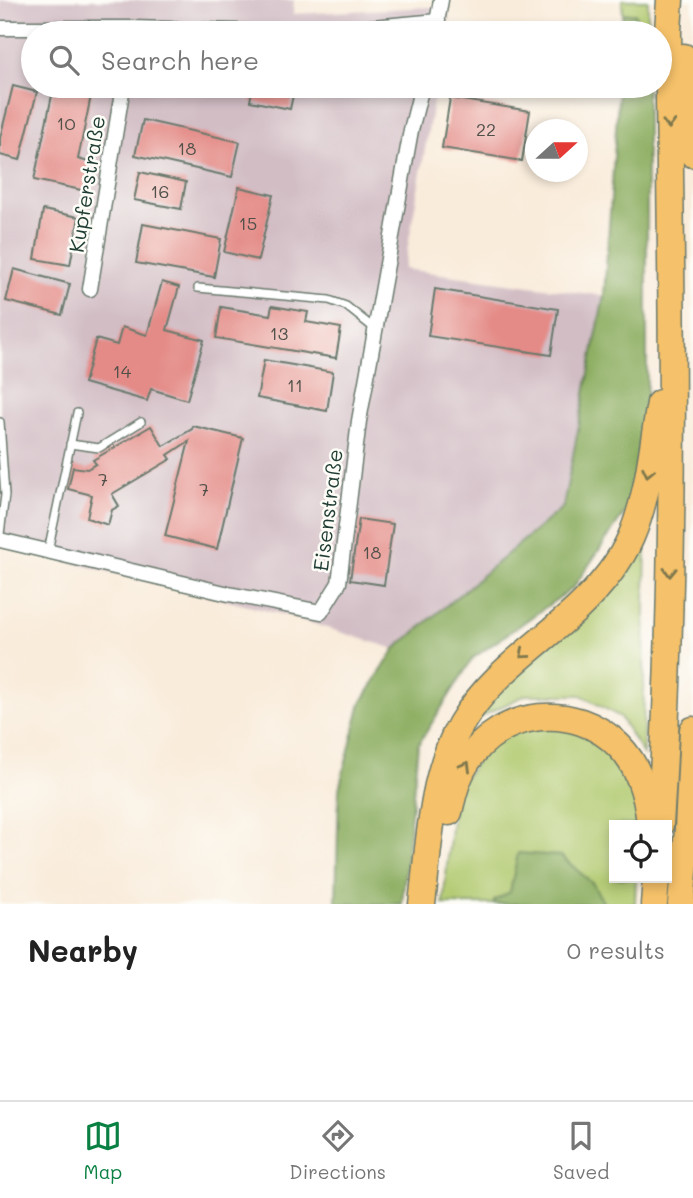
<!DOCTYPE html>
<html lang="en">
<head>
<meta charset="utf-8">
<style>
  :root { --surface:#fff; --page:#f2f2f2; --text:#222; --muted:#767676; --line:#e0e0e0; --accent:#0b8043 }
  body { margin:0; font-family:Mali,sans-serif; background:var(--page); color:var(--text) }
  .controls { position:absolute; right:21px; bottom:21px; display:grid; overflow:hidden; border-radius:0px; box-shadow:0 4px 10px #0003 }
  .controls button { width:63px; height:63px; display:grid; place-items:center; padding:0; border:0; border-bottom:2px solid var(--line); background:var(--surface); color:var(--text); font:35px sans-serif }
  .compass { position:absolute; left:525px; top:119px; width:63px; height:63px; border-radius:50%; background:var(--surface); box-shadow:0 4px 10px #0003; rotate:69deg }
  .list { margin:0; padding:0; list-style:none }
  h2 { display:flex; justify-content:space-between; align-items:center; height:91px; margin:0; padding:0 28px; font-size:30px }
  h2 small { font-size:23px; font-weight:400; color:var(--muted) }
  .icon { flex:none; width:38px; height:38px; fill:none; stroke:currentColor; stroke-width:2; stroke-linecap:round; stroke-linejoin:round }
  .map { position:relative; flex:none; width:693px; height:904px; overflow:hidden }
  .search { position:absolute; background:var(--surface); box-shadow:0 4px 10px #0003; left:21px; right:21px; top:21px; height:77px; display:flex; align-items:center; gap:18px; box-sizing:border-box; padding:0 24px; border-radius:38px; color:var(--muted); font-size:26px }
  .sheet { height:196px; background:var(--surface) }
  nav { display:flex; justify-content:space-around; align-items:center; box-sizing:border-box; height:98px; border-top:2px solid var(--line); background:var(--surface); font-size:19px; color:var(--muted) }
  nav a { display:grid; justify-items:center; gap:4px }
  nav .on { color:var(--accent) }
  .map>svg:first-child { display:block }
</style>
</head>
<body>
<div class="map">
<svg width="693" height="904" viewBox="0 0 693 904">
  <rect width="100%" height="100%" fill="#fdfcf7"/>
  <filter id="ink" filterUnits="userSpaceOnUse"><feTurbulence type="fractalNoise" baseFrequency=".0143" numOctaves="2"/><feDisplacementMap in="SourceGraphic" scale="14" xChannelSelector="R" yChannelSelector="G"/><feConvolveMatrix kernelMatrix="1 2 1 2 8 2 1 2 1" color-interpolation-filters="sRGB"/></filter>
  <filter id="wash" filterUnits="userSpaceOnUse"><feTurbulence type="fractalNoise" baseFrequency=".00686" numOctaves="4" result="noise"/><feDisplacementMap in="SourceGraphic" scale="28" xChannelSelector="R" yChannelSelector="G"/><feGaussianBlur stdDeviation="1.57" result="paint"/><feColorMatrix in="noise" values="0 0 0 0 0 0 0 0 0 0 0 0 0 0 0 0 0 1.4 0 .05"/><feComposite in="paint" operator="in"/></filter>
  <g filter="url(#wash)">
    <rect width="100%" height="100%" fill="#f9ecdb"/>
    <polygon fill="#d2bdc5" points="0,0 294,0 293,14 451,6 446,33 33,33 33,86 436,86 404,269 604,296 563,508 395,649 285,615 0,545"/>
    <g fill="#b1c96e" stroke="#688351" stroke-width="2">
      <polygon points="622,0 648,0 648,33 640,33 635,13 623,14"/>
      <polygon points="646,531 643,754 620,717 581,695 525,695 466,724 552,642 611,593"/>
      <polygon points="571,723 610,748 627,775 637,805 637,825 614,825 614,878 636,878 635,904 443,904 455,790 498,734"/>
    </g>
    <g fill="#8cad61" stroke="#56754a" stroke-width="2">
      <polygon points="635,13 640,33 622,33 623,14"/>
      <polygon points="619,86 647,86 647,394 630,505 573,588 473,658 418,745 402,904 336,904 339,789 361,703 395,649 563,507 604,296"/>
      <polygon points="518,853 561,856 593,884 604,904 493,904 494,901 510,892"/>
    </g>
    <g id="blocks">
      <g fill="#e48b87">
        <polygon points="13,86 37,92 20,160 0,155 0,138"/>
        <polygon points="54,86 93,86 78,159 92,163 86,191 34,180"/>
        <polygon points="253,86 295,86 290,109 250,101"/>
        <polygon points="450,98 530,111 522,161 442,148"/>
        <polygon points="143,120 240,142 232,177 135,155"/>
        <polygon points="140,172 186,182 181,209 134,200"/>
        <polygon points="239,187 273,195 258,260 224,252"/>
        <polygon points="43,210 79,217 70,265 35,259"/>
        <polygon points="143,224 221,239 214,277 136,263"/>
        <polygon points="14,269 70,284 62,315 6,301"/>
        <polygon points="162,282 179,287 167,330 204,340 187,400 151,389 147,401 84,383 96,339 117,345 122,327 147,335"/>
        <polygon points="435,289 558,309 551,355 428,336"/>
        <polygon points="272,306 308,312 306,322 341,328 336,358 216,338 221,307 270,315"/>
        <polygon points="264,360 333,372 327,411 257,398"/>
        <polygon points="151,426 163,446 192,429 193,426 243,438 217,549 165,536 189,441 168,455 171,459 112,494 119,506 112,510 108,525 87,518 92,495 68,489 73,467 87,469 96,464 93,460"/>
        <polygon points="359,519 393,524 384,585 350,580"/>
      </g>
    </g>
  </g>
  <g filter="url(#ink)">
    <use href="#blocks" fill-opacity="0" stroke="#6b7a6e" stroke-width="2"/>
    <g fill="none" stroke-linecap="round" stroke-linejoin="round">
      <defs>
        <g id="lane">
          <polyline points="198,288 329,300 346,306 375,329"/>
          <polyline points="0,422 5,495 0,534"/>
          <polyline points="70,444 99,448 141,422"/>
          <polyline points="48,551 77,413"/>
        </g>
        <g id="street">
          <polyline points="0,28 133,28 307,33 438,21"/>
          <polyline points="435,33 441,0"/>
          <polyline points="90,289 123,86"/>
          <polyline points="0,540 229,594 321,612 339,583 359,421 411,130 422,86"/>
        </g>
        <g id="highway">
          <polyline points="684,57 693,154"/>
          <path d="M449 812C453 795 457 777 467 762 500 709 575 701 619 746 639 766 647 796 650 823"/>
          <path d="M660 825C677 561 672 296 668 31L670 0"/>
          <path d="M422 904C429 847 431 774 461 724 489 676 537 646 577 609 598 589 619 565 631 537 649 495 652 447 660 403"/>
          <polyline points="654,904 656,878"/>
          <polyline points="681,904 688,829 693,730"/>
        </g>
      </defs>
      <use href="#lane" stroke="#6b7a6e" stroke-width="10"/>
      <use href="#street" stroke="#6b7a6e" stroke-width="17"/>
      <use href="#highway" stroke="#6b7a6e" stroke-width="29"/>
      <use href="#lane" stroke="#fff" stroke-width="7"/>
      <use href="#street" stroke="#fff" stroke-width="14"/>
      <use href="#highway" stroke="#f5c16b" stroke-width="26"/>
    </g>
    <defs><path id="oneway-chevron" d="M-2-3.5L2.5 0L-2 3.5" fill="none" stroke-width="1.6" stroke-linecap="round" stroke-linejoin="round" transform="scale(1.75)"/></defs>
    <g stroke="#7f784d">
      <use href="#oneway-chevron" transform="translate(669 124) rotate(89)"/>
      <use href="#oneway-chevron" transform="translate(648 472) rotate(102)"/>
      <use href="#oneway-chevron" transform="translate(670 572) rotate(91)"/>
      <use href="#oneway-chevron" transform="translate(524 654) rotate(139)"/>
      <use href="#oneway-chevron" transform="translate(466 766) rotate(-60)"/>
    </g>
  </g>
  <g text-anchor="middle" dominant-baseline="central" stroke-width="5" stroke-linejoin="round" paint-order="stroke">
    <g font-size="18" fill="#505049">
      <text x="66" y="123">10</text>
      <text x="486" y="129">22</text>
      <text x="187" y="148">18</text>
      <text x="160" y="191">16</text>
      <text x="248" y="223">15</text>
      <text x="279" y="333">13</text>
      <text x="122" y="371">14</text>
      <text x="295" y="385">11</text>
      <text x="103" y="479">7</text>
      <text x="204" y="489">7</text>
      <text x="372" y="552">18</text>
    </g>
    <g font-size="21" fill="#1f3d34" stroke="#fdfcf7">
      <text transform="translate(86 184) rotate(-81)">Kupferstraße</text>
      <text transform="translate(327 510) rotate(-83)">Eisenstraße</text>
    </g>
  </g>
</svg>
<div class="controls">
<button><svg class="icon" aria-label="locate" viewBox="0 0 24 24"><circle cx="12" cy="12" r="6"/><path d="M12 2v4M12 18v4M2 12h4M18 12h4"/></svg></button>
</div>
<svg class="compass" viewBox="-18 -18 36 36"><path d="M0-13l5 13h-10z" fill="#e53935"/><path d="M0 13l5-13h-10z" fill="#767676"/></svg>
<div class="search"><svg class="icon" aria-label="search" viewBox="0 0 24 24"><circle cx="10" cy="10" r="6"/><path d="M15 15l6 6"/></svg>Search here</div>
</div>
<section class="sheet">
<h2>Nearby<small>0 results</small></h2>
<ul class="list">
</ul>
</section>
<nav>
<a class="on"><svg class="icon" aria-label="map" viewBox="0 0 24 24"><path d="M3 6l6-2 6 2 6-2v14l-6 2-6-2-6 2zM9 4v14M15 6v14"/></svg>Map</a>
<a><svg class="icon" aria-label="directions" viewBox="0 0 24 24"><path d="M12 3l9 9-9 9-9-9zM9 14v-3h6M13 9l2 2-2 2"/></svg>Directions</a>
<a><svg class="icon" aria-label="saved" viewBox="0 0 24 24"><path d="M7 4h10v16l-5-4-5 4z"/></svg>Saved</a>
</nav>
</body>
</html>
